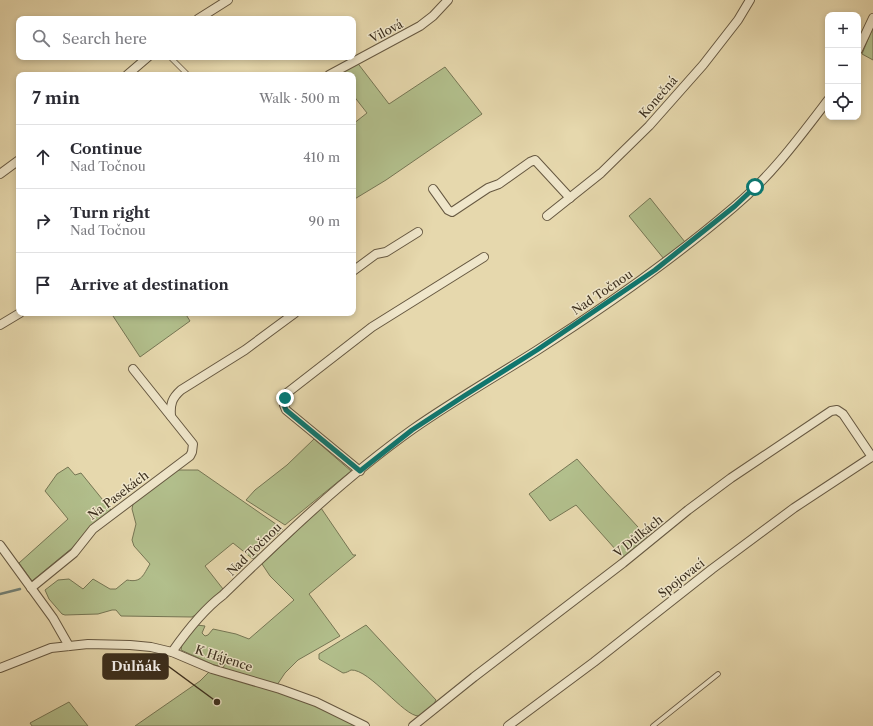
<!DOCTYPE html>
<html lang="en">
<head>
<meta charset="utf-8">
<style>
  :root { --surface:#fff; --page:#f2f2f3; --text:#2b2b33; --muted:#7c7c81; --line:#e1e1e2 }
  body { margin:0; font-family:"Libre Caslon Text",serif; background:var(--page); color:var(--text) }
  .controls { position:absolute; right:12px; top:12px; display:grid; overflow:hidden; border-radius:8px; box-shadow:0 2px 6px #0003 }
  .controls button { width:36px; height:36px; display:grid; place-items:center; padding:0; border:0; border-bottom:1px solid var(--line); background:var(--surface); color:var(--text); font:20px sans-serif }
  .stop { position:absolute; width:12px; height:12px; margin:-9px; border:3px solid #0f766e; border-radius:50%; background:#fff }
  .stop.end { background:#0f766e; border-color:#fff; box-shadow:0 1px 4px #0008 }
  .list { margin:0; padding:0; list-style:none }
  h2 { display:flex; justify-content:space-between; align-items:center; height:52px; margin:0; padding:0 16px; font-size:17px }
  h2 small { font-size:13px; font-weight:400; color:var(--muted) }
  .list li { display:grid; grid-template-columns:26px 1fr auto; gap:12px; align-items:center; box-sizing:border-box; height:64px; padding:0 16px; border-top:1px solid var(--line) }
  .list b { display:block; font-size:15px; white-space:nowrap }
  .list p { margin:0; font-size:13px; white-space:nowrap; color:var(--muted) }
  .list em { font-size:13px; font-style:normal; color:var(--muted) }
  .icon { flex:none; width:22px; height:22px; fill:none; stroke:currentColor; stroke-width:2; stroke-linecap:round; stroke-linejoin:round }
  .map { position:relative; flex:none; width:873px; height:726px; overflow:hidden }
  .search { position:absolute; background:var(--surface); box-shadow:0 2px 6px #0003; left:16px; top:16px; width:340px; height:44px; display:flex; align-items:center; gap:10px; box-sizing:border-box; padding:0 14px; border-radius:8px; color:var(--muted); font-size:15px }
  .panel { position:absolute; background:var(--surface); box-shadow:0 2px 6px #0003; left:16px; top:72px; width:340px; height:244px; border-radius:8px }
  .map>svg:first-child { display:block }
</style>
</head>
<body>
<div class="map">
<svg width="873" height="726" viewBox="0 0 873 726">
  <rect width="100%" height="100%" fill="#e6d8ad"/>
  <filter id="stains"><feTurbulence type="fractalNoise" baseFrequency=".005" numOctaves="4"/><feColorMatrix values="0 0 0 0 .2 0 0 0 0 .09 0 0 0 0 .02 0 0 0 .5 -.17"/></filter>
  <radialGradient id="worn" r=".72"><stop offset=".6" stop-color="#630" stop-opacity="0"/><stop offset="1" stop-color="#630" stop-opacity=".3"/></radialGradient>
  <g fill="#b2bf8c" stroke="#767654">
    <polygon points="873,27 873,60 862,54"/>
    <polygon points="356,61 389,104 445,67 482,114 386,180 353,200 353,124 367,113 353,95 353,75 336,75"/>
    <polygon points="650,198 685,242 664,259 629,216"/>
    <polygon points="111,313 185,313 190,321 140,357"/>
    <polygon points="314,439 351,471 285,525 246,500 255,490 287,465"/>
    <polygon points="577,459 606,492 648,538 624,559 576,505 550,521 529,494"/>
    <polygon points="68,467 75,475 81,473 111,510 92,525 72,548 32,581 19,563 68,519 45,491 57,474"/>
    <path d="M177 470H198L283 529 256 553 258 556 253 559 233 543 205 566 223 589 197 614 192 617 121 616 116 610H112L98 614 65 615 62 614 49 599 45 590 58 580 69 579 83 589 93 579 110 589H116L127 580C142 583 143 575 150 564L134 546 132 540 136 524 132 509 133 504Z"/>
    <polygon points="321,508 353,555 356,555 309,594 340,636 298,660 285,673 277,685 223,668 225,664 219,666 214,665 181,650 182,644 197,625 205,626 202,633 205,636 208,635 213,629 236,634 249,639 294,600 270,576 262,564"/>
    <path d="M366 625 436 700 434 704 419 716C404 717 370 669 351 670 349 671 346 673 343 673L319 659V654Z"/>
    <polygon points="212,669 257,682 365,726 135,726 200,681"/>
    <polygon points="69,702 88,726 32,726 30,723"/>
  </g>
  <g fill="none" stroke-linecap="round" stroke-linejoin="round">
    <polyline stroke="#738176" stroke-width="2.5" points="0,594 20,589"/>
    <defs>
      <g id="lane">
        <polyline points="170,57 188,75"/>
        <polyline points="653,726 718,674"/>
      </g>
      <g id="street">
        <polyline points="198,19 228,0"/>
        <polyline points="858,50 873,18"/>
        <polyline points="127,75 148,57"/>
        <polyline points="329,75 420,26 433,16 448,0"/>
        <polyline points="0,174 19,160"/>
        <polyline points="433,189 448,210 452,212 488,188 499,184 530,162 535,160 570,198"/>
        <polyline points="547,216 601,173 649,126 703,65 738,20 750,0"/>
        <polyline points="353,271 376,254 386,252 418,232"/>
        <polyline points="0,325 20,313"/>
        <path d="M171 416C170 404 172 398 181 390L245 350 295 313"/>
        <polyline points="360,471 286,410 284,405 287,393 372,327 484,257"/>
        <polyline points="0,545 53,618 69,646"/>
        <polyline points="31,588 74,553 93,529 190,456 192,452 193,444 133,369"/>
        <path d="M172 652C186 632 203 610 223 595 283 537 344 478 413 429 453 401 495 377 536 351 605 307 672 260 734 207 771 176 799 138 828 100"/>
        <polyline points="0,668 51,648 88,644 130,645 151,647 172,652 212,669 280,689 316,702 365,726"/>
        <polyline points="413,726 474,677 623,563 688,510 731,478 831,411 837,410 843,414 872,457"/>
        <polyline points="508,726 594,662 712,569 794,508 873,456"/>
      </g>
    </defs>
    <use href="#lane" stroke="#665841" stroke-width="5.5"/>
    <use href="#street" stroke="#665841" stroke-width="10"/>
    <use href="#lane" stroke="#efe6ca" stroke-width="4"/>
    <use href="#street" stroke="#efe6ca" stroke-width="8"/>
  </g>
  <g fill="none" stroke-linecap="round" stroke-linejoin="round">
    <polyline stroke="#0f766e" stroke-width="5" points="285,398 284,405 286,410 360,471 412,430 464,396 537,350 655,270 735,206 755,187"/>
  </g>
  <g text-anchor="middle" dominant-baseline="central" stroke-width="3" stroke-linejoin="round" paint-order="stroke">
    <g font-size="12" fill="#3b2e1d" stroke="#efe6ca">
      <text transform="translate(386 31) rotate(-28)">Vilová</text>
      <text transform="translate(658 97) rotate(-49)">Konečná</text>
      <text transform="translate(602 292) rotate(-34)">Nad Točnou</text>
      <text transform="translate(118 495) rotate(-37)">Na Pasekách</text>
      <text transform="translate(638 536) rotate(-39)">V Důlkách</text>
      <text transform="translate(254 549) rotate(-44)">Nad Točnou</text>
      <text transform="translate(681 578) rotate(-38)">Spojovací</text>
      <text transform="translate(224 658) rotate(18)">K Hájence</text>
    </g>
  </g>
  <path fill="none" stroke="#3b2e1d" stroke-width="1.5" d="M217 702L168 666"/>
  <circle fill="#3b2e1d" stroke="#efe6ca" stroke-width="1.5" cx="217" cy="702" r="4"/>
  <rect fill="#3b2e1d" stroke="#3b2e1d" stroke-width="1.5" x="103" y="654" width="65" height="25" rx="4"/>
  <g font-size="13" text-anchor="middle" font-weight="bold" fill="#fff">
    <text x="136" y="671">Důlňák</text>
  </g>
  <rect width="100%" height="100%" filter="url(#stains)"/>
  <rect width="100%" height="100%" fill="url(#worn)"/>
</svg>
<div class="controls">
<button>+</button>
<button>−</button>
<button><svg class="icon" aria-label="locate" viewBox="0 0 24 24"><circle cx="12" cy="12" r="6"/><path d="M12 2v4M12 18v4M2 12h4M18 12h4"/></svg></button>
</div>
<div class="stop" style="left:755px;top:187px"></div>
<div class="stop end" style="left:285px;top:398px"></div>
<div class="search"><svg class="icon" aria-label="search" viewBox="0 0 24 24"><circle cx="10" cy="10" r="6"/><path d="M15 15l6 6"/></svg>Search here</div>
<section class="panel">
<h2>7 min<small>Walk · 500 m</small></h2>
<ul class="list">
<li><svg class="icon" aria-label="ahead" viewBox="0 0 24 24"><path d="M12 20V5M6 11l6-6 6 6"/></svg><div><b>Continue</b><p>Nad Točnou</p></div><em>410 m</em></li>
<li><svg class="icon" aria-label="right" viewBox="0 0 24 24"><path d="M7 20v-9h11M14 6l5 5-5 5"/></svg><div><b>Turn right</b><p>Nad Točnou</p></div><em>90 m</em></li>
<li><svg class="icon" aria-label="arrive" viewBox="0 0 24 24"><path d="M6 21V4h12l-3 4 3 4H6"/></svg><div><b>Arrive at destination</b></div></li>
</ul>
</section>
</div>
</body>
</html>
